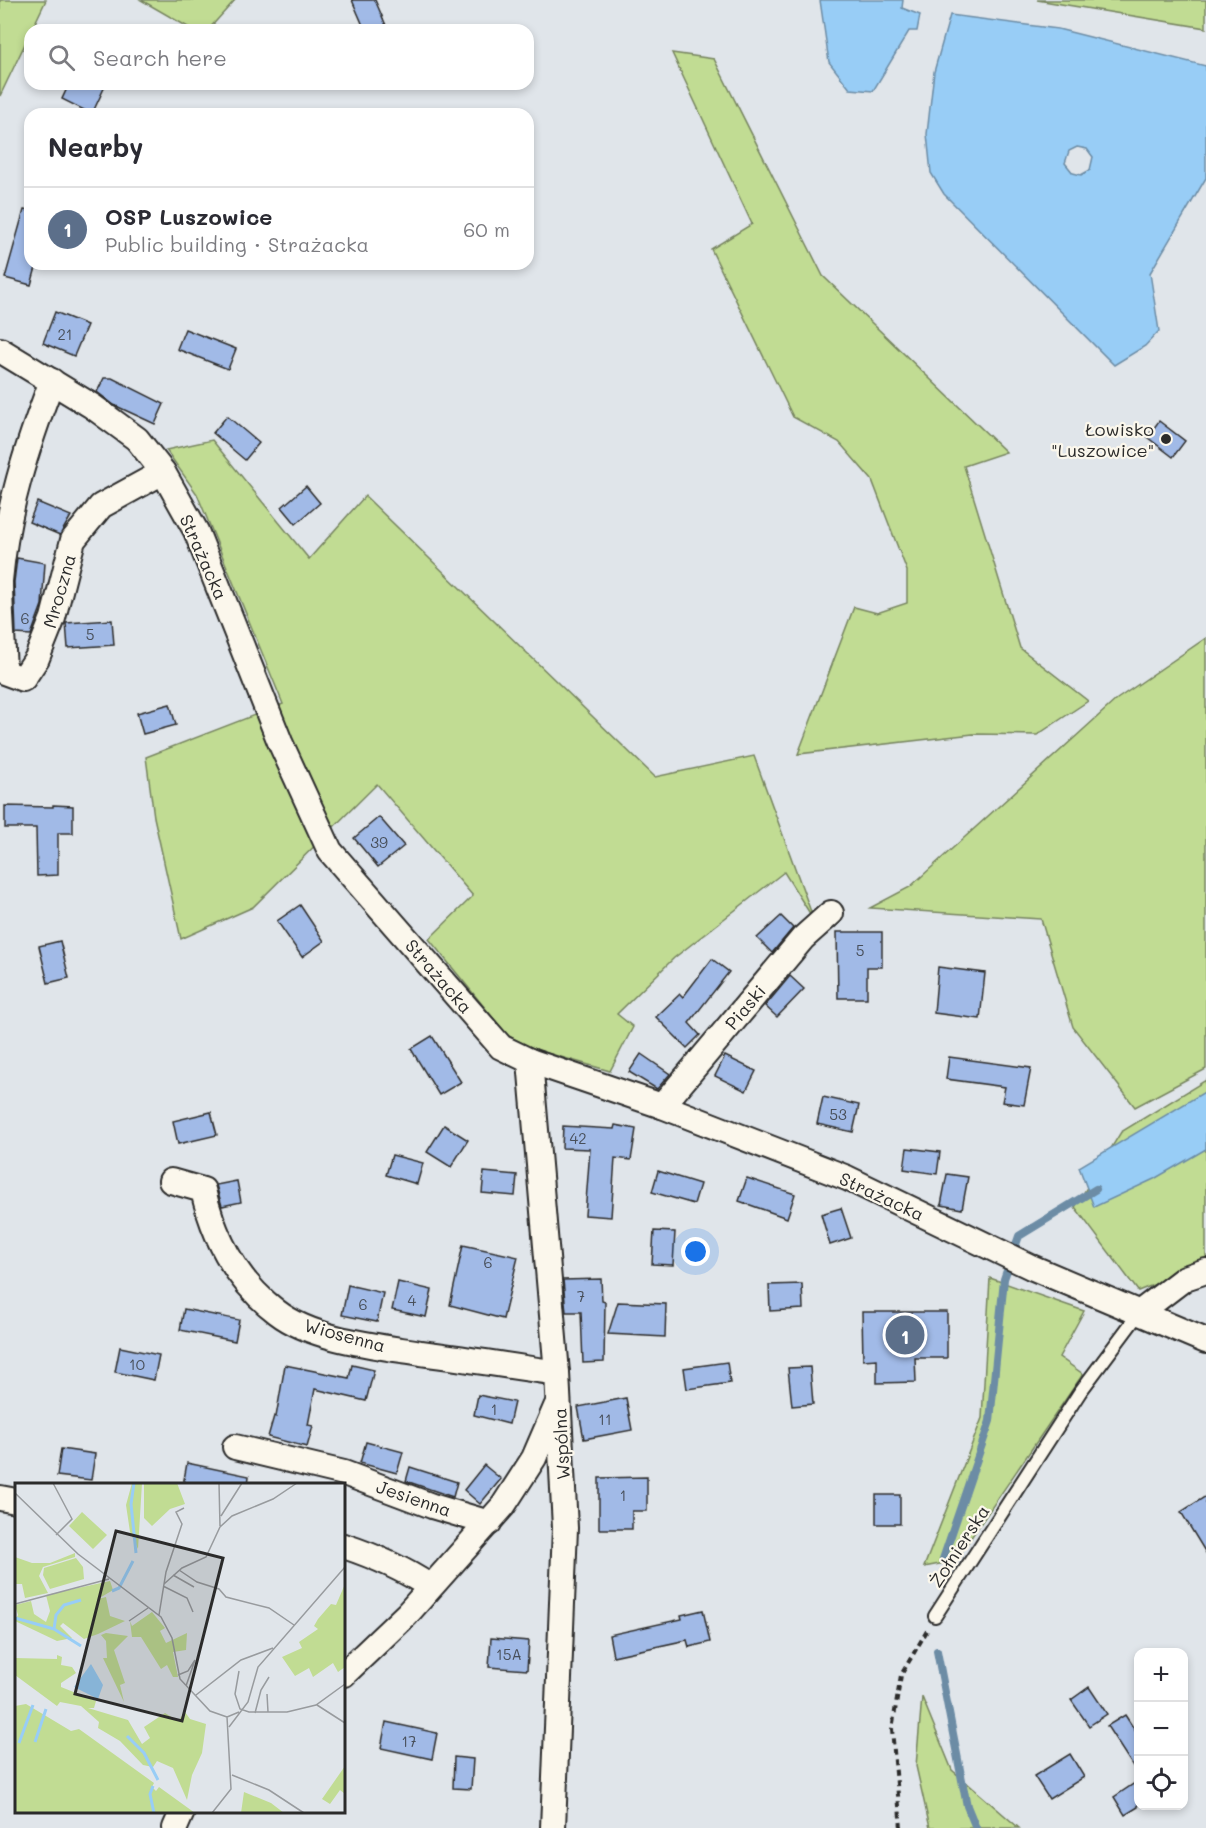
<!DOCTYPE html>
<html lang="en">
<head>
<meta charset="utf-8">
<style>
  :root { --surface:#fff; --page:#f2f2f3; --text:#2b2b33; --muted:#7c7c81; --line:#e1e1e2; --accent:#7c3aed }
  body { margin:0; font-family:Mali,sans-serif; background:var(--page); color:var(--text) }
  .controls { position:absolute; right:18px; bottom:18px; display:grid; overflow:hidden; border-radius:12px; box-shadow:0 3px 9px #0003 }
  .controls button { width:54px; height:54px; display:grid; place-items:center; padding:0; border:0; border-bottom:2px solid var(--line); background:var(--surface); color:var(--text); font:30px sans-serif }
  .you { position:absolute; left:696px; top:1252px; width:21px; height:21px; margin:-15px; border:4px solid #fff; border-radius:50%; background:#1a73e8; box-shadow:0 0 0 9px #1a73e833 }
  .badge { display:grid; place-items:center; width:39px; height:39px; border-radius:50%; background:var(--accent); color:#fff; font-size:20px; font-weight:700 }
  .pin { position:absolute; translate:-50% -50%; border:3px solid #fff; box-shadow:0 2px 6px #0006 }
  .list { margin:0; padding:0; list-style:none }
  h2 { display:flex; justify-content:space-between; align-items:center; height:78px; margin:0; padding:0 24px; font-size:26px }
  h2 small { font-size:20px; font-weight:400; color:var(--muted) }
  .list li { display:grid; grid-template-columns:39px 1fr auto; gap:18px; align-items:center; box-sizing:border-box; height:84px; padding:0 24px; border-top:2px solid var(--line) }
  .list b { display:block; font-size:22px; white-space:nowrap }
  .list p { margin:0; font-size:20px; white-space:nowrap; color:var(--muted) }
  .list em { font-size:20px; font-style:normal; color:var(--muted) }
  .icon { flex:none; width:33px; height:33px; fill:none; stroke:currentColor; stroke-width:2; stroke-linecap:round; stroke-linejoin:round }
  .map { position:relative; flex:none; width:1206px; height:1828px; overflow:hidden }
  .search { position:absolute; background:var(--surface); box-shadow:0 3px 9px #0003; left:24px; top:24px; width:510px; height:66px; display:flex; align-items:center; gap:15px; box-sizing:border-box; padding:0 21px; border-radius:18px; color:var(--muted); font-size:22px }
  .panel { position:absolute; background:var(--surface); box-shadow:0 3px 9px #0003; left:24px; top:108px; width:510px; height:162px; border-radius:18px }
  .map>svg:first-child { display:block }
</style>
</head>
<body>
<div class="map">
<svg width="1206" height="1828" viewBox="0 0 1206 1828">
  <rect width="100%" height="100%" fill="#e0e5ea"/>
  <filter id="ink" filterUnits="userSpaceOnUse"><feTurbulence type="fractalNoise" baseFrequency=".0167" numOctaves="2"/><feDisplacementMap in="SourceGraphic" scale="12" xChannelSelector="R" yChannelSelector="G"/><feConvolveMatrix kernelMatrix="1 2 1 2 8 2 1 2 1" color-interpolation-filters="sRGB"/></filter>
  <g filter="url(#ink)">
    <g fill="#c1dc93" stroke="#76845f" stroke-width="1.5">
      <polygon points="0,0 46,0 0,96"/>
      <polygon points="141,0 235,0 208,30 193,30"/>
      <polygon points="1037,0 1206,0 1206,28"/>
      <polygon points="672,53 714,59 823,276 1006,452 964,466 1020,648 1088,701 1037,735 973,734 798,754 854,607 877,613 907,603 907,571 872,480 839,442 793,417 711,249 752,224"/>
      <polygon points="212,440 309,559 365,496 655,777 754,756 814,920 784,872 674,958 617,1014 633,1027 610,1071 533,1049 507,1035 429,939 473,896 377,784 253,907 181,939 154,817 146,757 283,704 197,494 166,450"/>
      <polygon points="1206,638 1206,1069 1135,1107 1073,1027 1041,919 870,908 910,887 1117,699"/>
      <polygon points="1206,1080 1206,1264 1138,1291 1075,1207 1121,1132"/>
      <polygon points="990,1278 1084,1311 1059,1357 1083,1374 955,1561 924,1567 982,1418"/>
      <polygon points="922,1697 952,1770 1019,1828 930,1828 916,1766"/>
    </g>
    <g fill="#98cdf6" stroke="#6c8ca5" stroke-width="1.5" fill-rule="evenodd">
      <polygon points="820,0 903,0 902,8 920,15 917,31 909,31 873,91 850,89 829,62"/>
      <path d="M950 15 1058 29 1206 66V178L1150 273 1159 331 1145 346 1114 365 944 194 931 173 927 134 934 72ZM1077 147 1087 149 1093 157 1090 170 1081 175 1073 173 1065 163 1069 151Z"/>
      <polygon points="1206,1091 1206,1149 1154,1179 1094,1207 1079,1167"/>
    </g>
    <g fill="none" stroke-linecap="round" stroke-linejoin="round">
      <g stroke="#6c8ca5" stroke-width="8">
        <polyline points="943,1559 990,1421 1004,1279 1019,1236 1096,1189"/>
        <polyline points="937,1651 967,1806 976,1828"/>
      </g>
    </g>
    <g fill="#a1bae7" stroke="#2b2b2b" stroke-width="1.5">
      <polygon points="352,0 375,0 388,30 365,30"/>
      <polygon points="69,84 106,84 92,114 62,99"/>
      <polygon points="24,210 30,211 30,264 37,264 31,285 5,278"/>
      <polygon points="55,312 87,325 74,356 43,343"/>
      <polygon points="185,329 236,349 228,369 177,349"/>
      <polygon points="104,378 112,378 164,404 155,424 114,405 97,392"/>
      <polygon points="227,416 259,443 245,460 213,433"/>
      <polygon points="1159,421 1185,441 1173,457 1147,437"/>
      <polygon points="306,486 320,503 296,524 282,507"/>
      <polygon points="37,502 71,516 60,535 29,522"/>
      <polygon points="17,558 45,563 42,605 31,635 16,634 14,582"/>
      <polygon points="112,620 114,645 68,648 66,623"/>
      <polygon points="170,704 176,725 143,734 137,713"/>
      <polygon points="53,805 73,806 73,833 58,833 58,875 37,876 36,828 5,828 5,806 53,807"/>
      <polygon points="379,817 404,846 378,867 354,838"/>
      <polygon points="300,905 324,941 302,957 277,921"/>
      <polygon points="781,916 793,928 772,953 757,938"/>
      <polygon points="837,932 882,932 882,967 867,967 867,998 838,998"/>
      <polygon points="60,941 69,978 48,983 39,946"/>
      <polygon points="712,959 729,972 689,1023 700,1035 687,1048 656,1017 680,994 683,997"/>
      <polygon points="938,967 985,973 980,1019 934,1013"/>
      <polygon points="790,976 804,989 777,1017 765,1006"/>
      <polygon points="432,1036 461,1082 439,1095 411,1049"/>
      <polygon points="641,1054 670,1074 657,1089 629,1072"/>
      <polygon points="725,1056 756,1071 746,1091 715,1076"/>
      <polygon points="949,1057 1031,1068 1024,1105 1002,1102 1005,1087 946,1079"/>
      <polygon points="823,1097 859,1105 853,1132 817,1124"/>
      <polygon points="211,1112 217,1135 178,1144 173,1121"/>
      <polygon points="444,1125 468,1140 451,1167 427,1152"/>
      <polygon points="615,1125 636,1129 631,1160 615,1158 611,1217 585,1215 590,1149 562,1148 563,1126 614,1129"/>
      <polygon points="907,1148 940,1152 937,1174 904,1169"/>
      <polygon points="392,1155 423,1163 417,1184 386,1175"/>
      <polygon points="658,1171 700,1184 694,1204 652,1192"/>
      <polygon points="484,1172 517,1175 515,1196 482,1193"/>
      <polygon points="947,1174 968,1177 962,1209 941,1205"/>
      <polygon points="747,1178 795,1194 787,1218 739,1201"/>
      <polygon points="237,1181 241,1202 222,1206 216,1185"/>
      <polygon points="841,1208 851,1238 830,1245 821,1214"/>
      <polygon points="654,1231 675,1232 673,1265 652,1264"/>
      <polygon points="463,1245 518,1257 503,1319 450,1305"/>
      <polygon points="601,1279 602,1301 605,1302 604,1362 583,1363 581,1312 566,1312 563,1280"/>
      <polygon points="398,1282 432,1290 426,1317 392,1310"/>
      <polygon points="802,1284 803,1309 770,1311 769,1285"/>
      <polygon points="348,1285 383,1293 377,1322 342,1315"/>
      <polygon points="618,1302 666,1304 665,1337 608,1334"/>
      <polygon points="184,1309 239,1320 235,1341 180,1330"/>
      <polygon points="862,1312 947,1312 947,1358 915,1358 916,1382 877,1383 877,1359 863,1360"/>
      <polygon points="120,1347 159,1355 154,1380 115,1372"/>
      <polygon points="727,1362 730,1383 687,1389 684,1368"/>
      <polygon points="285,1365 349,1378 352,1365 374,1370 366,1401 315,1389 308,1425 313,1426 307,1447 268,1437 274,1416 276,1417"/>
      <polygon points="810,1367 813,1404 792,1406 788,1368"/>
      <polygon points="478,1395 514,1402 509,1424 474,1415"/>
      <polygon points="626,1398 632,1430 584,1439 578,1407"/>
      <polygon points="366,1442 403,1452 397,1473 360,1463"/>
      <polygon points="61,1449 95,1454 91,1480 57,1476"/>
      <polygon points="187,1463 249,1476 248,1485 183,1485"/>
      <polygon points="484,1465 501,1479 480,1504 464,1490"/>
      <polygon points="410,1467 457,1482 453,1497 406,1481"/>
      <polygon points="647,1477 647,1511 632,1511 632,1529 599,1529 599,1478"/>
      <rect x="876" y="1495" width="24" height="29"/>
      <polygon points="1206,1496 1206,1553 1181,1512"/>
      <polygon points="703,1610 710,1642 689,1647 687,1640 613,1656 609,1635 682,1619 681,1615"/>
      <polygon points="491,1638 529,1641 527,1670 489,1667"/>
      <polygon points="1089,1687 1107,1714 1089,1726 1071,1700"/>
      <polygon points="1125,1715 1138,1735 1138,1774 1107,1726"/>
      <polygon points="386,1722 437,1733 432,1759 381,1748"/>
      <polygon points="1070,1754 1084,1777 1049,1799 1034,1776"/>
      <polygon points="454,1757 473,1759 471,1789 453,1788"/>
      <polygon points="1138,1781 1138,1807 1125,1815 1114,1797"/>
    </g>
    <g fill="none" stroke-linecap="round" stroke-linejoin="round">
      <defs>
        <polyline id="lane" points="935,1616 1080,1392 1139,1313"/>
        <g id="street">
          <polyline points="0,350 92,406 137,439 163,472 196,531 280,742 330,851 501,1047 530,1061 662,1106 847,1178 1031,1267 1206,1341"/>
          <path d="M52 381C27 446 6 511 0 581 0 611 3 642 4 672L23 679 37 658 53 618 73 540 101 506 163 472"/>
          <polyline points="530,1061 557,1373 565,1528 553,1828"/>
          <polyline points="662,1106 803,938 831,913"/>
          <path d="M171 1181 203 1190C214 1238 236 1281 277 1312 313 1340 377 1346 421 1353 466 1359 511 1366 557 1373"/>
          <polyline points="1139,1313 1185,1278 1206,1271"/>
          <polyline points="235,1447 344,1473 432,1506 489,1523"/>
          <polyline points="0,1498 16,1501"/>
          <path d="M344 1546C374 1556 402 1568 429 1586"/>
          <polyline points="344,1674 407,1614 503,1506 534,1458 556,1407"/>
          <polyline points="175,1828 182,1812"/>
        </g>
      </defs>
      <use href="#lane" stroke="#2b2b2b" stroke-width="16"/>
      <use href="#street" stroke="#2b2b2b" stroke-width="28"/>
      <polyline stroke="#2b2b2b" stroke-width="4" stroke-dasharray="6 4.5" stroke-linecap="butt" points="901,1828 892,1729 901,1675 928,1629"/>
      <use href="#lane" stroke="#fbf7ec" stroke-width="12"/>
      <use href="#street" stroke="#fbf7ec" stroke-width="24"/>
    </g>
  </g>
  <circle fill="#2b2b2b" stroke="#fbf7ec" stroke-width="2" cx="1166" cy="439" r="6"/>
  <g text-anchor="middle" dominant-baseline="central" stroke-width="4.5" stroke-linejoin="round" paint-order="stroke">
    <g font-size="15" fill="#484f5a">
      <text x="65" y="334">21</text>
      <text x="25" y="618">6</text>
      <text x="90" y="634">5</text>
      <text x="379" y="842">39</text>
      <text x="860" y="950">5</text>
      <text x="838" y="1114">53</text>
      <text x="578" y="1138">42</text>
      <text x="488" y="1262">6</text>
      <text x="581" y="1296">7</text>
      <text x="412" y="1300">4</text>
      <text x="363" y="1304">6</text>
      <text x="137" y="1364">10</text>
      <text x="494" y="1409">1</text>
      <text x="605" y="1419">11</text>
      <text x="623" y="1495">1</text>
      <text x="509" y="1654">15A</text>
      <text x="409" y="1741">17</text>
    </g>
    <g font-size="18" fill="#2b2b2b" stroke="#fbf7ec" text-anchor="end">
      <text x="1154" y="429">Łowisko<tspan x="1154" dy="21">"Luszowice"</tspan></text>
    </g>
    <g font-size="18" fill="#2b2b2b" stroke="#fbf7ec">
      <text transform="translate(204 557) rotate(66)">Strażacka</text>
      <text transform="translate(59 591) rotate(-74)">Mroczna</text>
      <text transform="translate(439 976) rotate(49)">Strażacka</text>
      <text transform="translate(745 1007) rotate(-50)">Piaski</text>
      <text transform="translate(882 1196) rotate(25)">Strażacka</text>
      <text transform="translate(345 1335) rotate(15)">Wiosenna</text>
      <text transform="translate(561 1444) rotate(-93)">Wspólna</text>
      <text transform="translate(414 1498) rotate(19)">Jesienna</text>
      <text transform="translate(959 1546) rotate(-57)">Żołnierska</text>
    </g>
  </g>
  <g transform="translate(15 1483)">
    <rect width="330" height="330" fill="#e0e5ea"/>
    <path d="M117 0H127L123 66 115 49 111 22ZM129 0H162L170 21 155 26 137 43 129 35ZM67 29 92 52 78 66 54 43ZM60 70V74L28 84 24 93 33 110 10 115 7 101H0V74L17 80H35ZM61 75 68 84 69 96 35 106 28 92 29 85ZM95 98 98 107 83 116 91 114 95 133 110 138 83 151 69 156 48 140 45 143 57 155 42 158 0 138 3 132 0 122 16 118 19 131 31 139 35 128 31 112ZM330 101V184L323 189 318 180 298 194 294 185 280 193 267 174 287 165 284 159 303 146 299 143 303 136 316 121 321 122ZM137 129 150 145 145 148 151 160 172 150 171 167 158 169 163 194H158L152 182 146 186 126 154H117L115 138 117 143ZM91 150 113 153 99 167 110 200 105 202 109 219 88 175H92L91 158 86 152ZM42 172 47 174 46 182 57 184 61 190 46 200V204L81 218 79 225H73L113 237 127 261 135 255 129 244 150 230 163 238 170 229 175 236 191 241 187 270 177 292 172 317 158 285 142 278 138 284 128 282 105 258 83 245 84 239 66 223 45 219 42 223 0 192V175L42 176ZM11 221 56 248 64 246 139 300 137 304 141 308 144 304 180 330H0V223ZM330 283V311L325 307 315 321 307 316ZM229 309 256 320 269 330H226Z" fill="#c1dc93"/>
    <path d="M76 181 88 202 83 216 59 204Z" fill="#98cdf6"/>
    <path fill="none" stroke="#98cdf6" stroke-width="3" d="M119 0 116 21 121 70M97 108 104 105 118 78M0 135 39 146M66 163 39 146 41 132 49 122 66 117M112 253 129 270 143 297M20 259 31 226M4 260 18 222M138 303 135 311 139 330"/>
    <path fill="none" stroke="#989b9e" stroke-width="1.5" d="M38 0 57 36 41 52M204 0 205 43M0 10 63 71 146 134 157 155 165 196 195 228 212 234M206 33 227 0M164 87 182 99 204 106 211 114 254 125 279 142M158 92 179 104M149 101 167 85 191 74 205 44 217 33 258 16 282 0M148 103 172 115 178 129M0 121 94 96M144 132 151 89 167 41 161 29 169 25M114 138 133 125M224 188 220 211 225 226 234 229H272L301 222 330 201M163 192 173 188 180 177M171 203 180 177M252 211 253 229M181 212 226 177 258 165M302 222 330 240M240 230 246 207 254 194M214 244 233 219 243 184 330 84M217 292 254 307 289 330M197 330 216 306 212 234 224 229"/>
    <path fill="#2b2b2b" fill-opacity="0.15" stroke="#2b2b2b" stroke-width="3" d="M101 48 208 75 167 238 60 211Z"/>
    <rect width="330" height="330" fill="none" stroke="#2b2b2b" stroke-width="3"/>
  </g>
</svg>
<div class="controls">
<button>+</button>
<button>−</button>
<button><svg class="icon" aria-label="locate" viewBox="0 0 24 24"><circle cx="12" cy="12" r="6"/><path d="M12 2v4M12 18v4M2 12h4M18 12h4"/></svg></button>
</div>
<div class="you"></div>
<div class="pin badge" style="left:905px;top:1335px;background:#5c6f8a">1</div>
<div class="search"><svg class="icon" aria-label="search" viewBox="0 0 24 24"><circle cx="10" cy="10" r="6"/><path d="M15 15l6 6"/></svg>Search here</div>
<section class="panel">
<h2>Nearby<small></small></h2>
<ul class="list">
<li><span class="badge" style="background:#5c6f8a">1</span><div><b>OSP Luszowice</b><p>Public building · Strażacka</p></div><em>60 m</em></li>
</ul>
</section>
</div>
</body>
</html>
